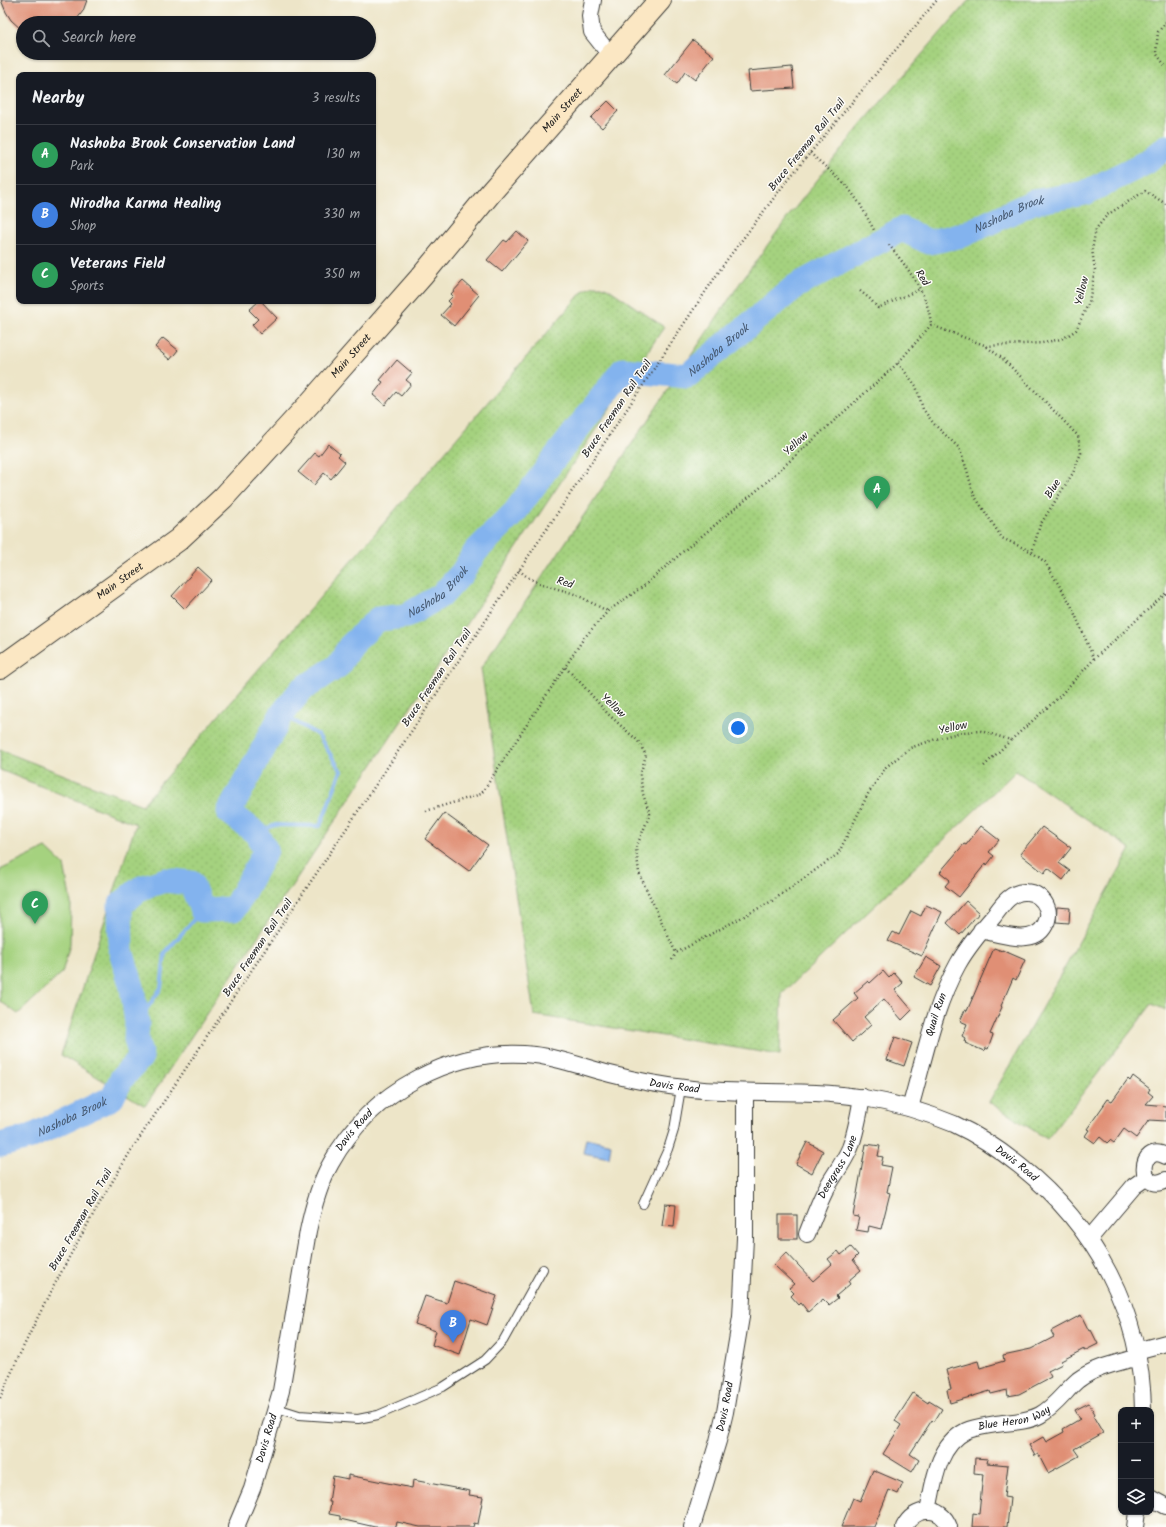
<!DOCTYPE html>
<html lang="en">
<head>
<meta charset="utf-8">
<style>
  :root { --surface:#171b24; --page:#242831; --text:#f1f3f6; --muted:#9ea1a6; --line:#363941; --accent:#c8321e }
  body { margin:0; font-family:Kalam,sans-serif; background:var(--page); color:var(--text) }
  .controls { position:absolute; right:12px; bottom:12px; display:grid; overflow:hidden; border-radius:8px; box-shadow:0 1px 3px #0004 }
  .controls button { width:36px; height:36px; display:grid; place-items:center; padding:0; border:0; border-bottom:1px solid var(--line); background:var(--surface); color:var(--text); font:20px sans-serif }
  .you { position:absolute; left:738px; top:728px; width:14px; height:14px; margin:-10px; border:3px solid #fff; border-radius:50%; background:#1a73e8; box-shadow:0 0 0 6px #1a73e833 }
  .badge { display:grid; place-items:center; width:26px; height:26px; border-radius:50%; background:var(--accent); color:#fff; font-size:13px; font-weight:700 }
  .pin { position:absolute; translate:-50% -33px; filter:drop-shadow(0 1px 2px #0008) }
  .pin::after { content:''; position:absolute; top:21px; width:14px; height:12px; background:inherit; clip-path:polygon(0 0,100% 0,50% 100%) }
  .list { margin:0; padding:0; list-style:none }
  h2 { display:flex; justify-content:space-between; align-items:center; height:52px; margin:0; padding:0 16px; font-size:17px }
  h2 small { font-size:13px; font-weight:400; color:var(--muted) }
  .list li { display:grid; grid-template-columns:26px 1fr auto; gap:12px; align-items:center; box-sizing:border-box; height:60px; padding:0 16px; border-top:1px solid var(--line) }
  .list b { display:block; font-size:15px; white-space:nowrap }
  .list p { margin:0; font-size:13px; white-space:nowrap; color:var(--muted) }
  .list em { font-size:13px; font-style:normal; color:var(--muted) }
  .icon { flex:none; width:22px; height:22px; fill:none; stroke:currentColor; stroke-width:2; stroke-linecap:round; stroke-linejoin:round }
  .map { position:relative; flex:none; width:1166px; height:1527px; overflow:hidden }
  .search { position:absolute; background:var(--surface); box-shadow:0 1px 3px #0004; left:16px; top:16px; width:360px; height:44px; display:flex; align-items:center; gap:10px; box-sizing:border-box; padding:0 14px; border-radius:22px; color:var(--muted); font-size:15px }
  .panel { position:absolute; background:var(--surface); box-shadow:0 1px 3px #0004; left:16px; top:72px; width:360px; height:232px; border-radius:8px }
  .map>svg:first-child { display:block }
</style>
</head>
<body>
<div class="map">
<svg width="1166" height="1527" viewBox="0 0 1166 1527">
  <defs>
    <pattern id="park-dots" width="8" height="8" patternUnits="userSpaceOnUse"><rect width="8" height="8" fill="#a5d27f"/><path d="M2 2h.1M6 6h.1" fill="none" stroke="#8db46d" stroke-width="1.8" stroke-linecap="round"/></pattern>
  </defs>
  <rect width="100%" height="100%" fill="#fdfcf7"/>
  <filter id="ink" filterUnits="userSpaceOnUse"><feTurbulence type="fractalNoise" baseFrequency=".025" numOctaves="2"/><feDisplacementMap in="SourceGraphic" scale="8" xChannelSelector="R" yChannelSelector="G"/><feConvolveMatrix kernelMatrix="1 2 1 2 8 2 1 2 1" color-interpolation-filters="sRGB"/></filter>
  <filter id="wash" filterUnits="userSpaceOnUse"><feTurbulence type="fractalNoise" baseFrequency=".012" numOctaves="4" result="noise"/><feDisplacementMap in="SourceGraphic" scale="16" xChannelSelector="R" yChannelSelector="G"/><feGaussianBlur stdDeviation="0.9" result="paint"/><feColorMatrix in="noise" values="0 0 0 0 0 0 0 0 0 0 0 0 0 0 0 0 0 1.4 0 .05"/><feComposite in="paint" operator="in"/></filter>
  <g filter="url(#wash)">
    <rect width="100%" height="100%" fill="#ede5c8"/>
    <g fill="url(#park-dots)" stroke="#60774e">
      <polygon points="969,0 1166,0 1166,1010 1152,1004 1047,1139 989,1102 1131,849 1016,771 782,994 780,1055 534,1015 481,668 742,280 788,217 861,125"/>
      <polygon points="594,286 602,286 609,289 664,327 145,1106 61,1055 136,824 0,770 0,750 142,805 583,291"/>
    </g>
    <polygon fill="#a5d27f" stroke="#60774e" points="46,848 64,865 71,903 70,944 62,973 18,1014 0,1001 0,870"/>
    <polygon fill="#83b3ee" stroke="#506885" points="586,1138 611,1144 609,1158 583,1153"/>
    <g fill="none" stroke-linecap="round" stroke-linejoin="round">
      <g stroke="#83b3ee" stroke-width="4">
        <polyline points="256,833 275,825 320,826 341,771 318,735 282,714"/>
        <polyline points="137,1023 161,988 165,953 202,910"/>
      </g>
      <path stroke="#83b3ee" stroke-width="25" id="s1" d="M0 1145 28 1138 112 1098 122 1078 141 1057 136 1039 137 1023 132 987 121 951 120 905 141 888 165 880 191 883 202 910 234 909 266 850 256 833 229 812 282 714 301 690 338 666 350 646 378 619 406 616 442 595 462 573 476 551 515 512 547 468 623 370 687 376 796 286 902 229 929 242 963 235 1033 202 1085 193 1147 162 1166 147"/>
    </g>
    <g id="blocks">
      <g fill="#e08f74">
        <polygon points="1,0 87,0 83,11 74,23 23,23 23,31 11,20 6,12"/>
        <polygon points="693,40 714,56 695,80 685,72 677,84 665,75"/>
        <polygon points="792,67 794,88 750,91 748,71"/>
        <polygon points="608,101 618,111 602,128 591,118"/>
        <polygon points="517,231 528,241 502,272 487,260 504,240 507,242"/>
        <polygon points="463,281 479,295 454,326 441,315 451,304 448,301 453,296 451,294"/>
        <polygon points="259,301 261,301 277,318 260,334 252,325 258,319 249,310"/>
        <polygon points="163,338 178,350 170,360 155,347"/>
        <polygon points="397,360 412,373 406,380 411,384 401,396 396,392 385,405 373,395 383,382 380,380"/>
        <polygon points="328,444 340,454 338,456 345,462 331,479 324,473 314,485 298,472 315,453 319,456"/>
        <polygon points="198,567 212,580 185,609 172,596"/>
        <polygon points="444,813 488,845 469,871 425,839"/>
        <polygon points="981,826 999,840 989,852 994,856 987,865 986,863 959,897 945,886 950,880 940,872 964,844 966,845"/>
        <polygon points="1042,827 1071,848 1059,863 1070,871 1063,880 1048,868 1044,873 1020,854"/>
        <polygon points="966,901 979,913 960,935 947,923"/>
        <polygon points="926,905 942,912 922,956 888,941 893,932 899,935 911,911 921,916"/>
        <polygon points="1057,907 1070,908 1069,923 1056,922"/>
        <polygon points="994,948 1002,951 1002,950 1025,960 1016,980 1013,978 1001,1006 1002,1007 990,1034 993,1035 988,1049 985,1048 984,1051 965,1043 966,1042 964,1041 965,1038 962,1036 967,1024 960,1021 965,1010 967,1011"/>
        <polygon points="926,957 941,966 930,986 914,977"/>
        <polygon points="883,971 889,978 894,973 903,983 895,990 912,1010 902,1020 884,999 864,1017 871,1025 852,1042 833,1020 858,998 854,993 868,981 870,983"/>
        <polygon points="895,1037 912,1043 904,1066 887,1060"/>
        <polygon points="1133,1076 1150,1089 1148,1092 1153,1096 1146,1104 1166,1106 1166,1121 1149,1120 1136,1138 1124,1129 1114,1143 1110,1140 1107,1143 1100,1137 1095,1143 1085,1136 1089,1130 1087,1129 1108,1099 1112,1101 1128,1079 1130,1081"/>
        <polygon points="807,1142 823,1151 812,1173 796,1164"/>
        <polygon points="866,1144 880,1146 878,1156 883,1157 881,1165 892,1167 887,1192 890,1193 881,1229 869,1226 868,1232 856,1230 859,1217 853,1216"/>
        <polygon points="665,1204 676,1205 674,1227 662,1226"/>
        <rect x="779" y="1215" width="18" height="24"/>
        <polygon points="851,1247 858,1255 853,1260 861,1270 848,1281 850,1284 836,1296 838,1298 829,1305 823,1299 808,1312 801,1303 799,1305 791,1296 794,1293 789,1288 794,1284 774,1265 786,1252 813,1281 832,1264 828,1259 838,1251 841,1255"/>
        <polygon points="454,1281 497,1296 487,1325 471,1319 460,1355 432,1345 436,1331 415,1324 425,1296 447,1303"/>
        <polygon points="1081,1315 1089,1331 1091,1330 1098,1344 1084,1351 1084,1349 1061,1361 1062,1364 1048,1371 1051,1377 1019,1394 1008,1396 1007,1390 991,1394 990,1391 950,1403 947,1390 951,1389 946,1370 978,1361 980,1368 1004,1361 1003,1355 1031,1349 1054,1337 1051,1331"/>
        <polygon points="913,1393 928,1403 929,1401 942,1409 934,1422 932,1420 910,1454 919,1460 912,1472 883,1454 901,1425 895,1421"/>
        <polygon points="1089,1403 1095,1414 1093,1416 1103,1433 1074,1449 1079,1456 1048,1473 1038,1454 1035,1456 1029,1445 1043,1437 1046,1442 1064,1432 1063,1429 1080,1419 1075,1410"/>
        <polygon points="975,1458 988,1459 987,1463 1008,1465 1004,1497 1010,1498 1007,1527 972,1527 973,1513 979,1514 983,1474 974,1473"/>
        <polygon points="873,1470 903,1483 898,1494 889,1490 874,1527 841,1527 853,1498 860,1501"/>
        <polygon points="348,1475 412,1488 413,1480 470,1491 469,1495 483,1497 478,1524 474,1523 473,1527 420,1527 397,1522 396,1527 375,1527 340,1519 340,1516 329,1514 331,1502 329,1502 333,1476 348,1479"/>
      </g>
    </g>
  </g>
  <g filter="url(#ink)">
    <use href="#blocks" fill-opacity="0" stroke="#3b3a36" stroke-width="1"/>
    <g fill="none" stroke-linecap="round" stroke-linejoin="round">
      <defs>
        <g id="lane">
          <polyline points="643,1204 668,1149 674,1130 681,1088"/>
          <polyline points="277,1408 299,1415 358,1419 378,1415 443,1387 485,1360 503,1341 543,1269"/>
        </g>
        <g id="street">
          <polyline points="593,0 590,16 592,32 611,56"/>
          <path id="s2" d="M910 1108C924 1060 933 1009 958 964 968 946 981 931 994 916 1002 905 1011 891 1026 892 1035 892 1044 899 1047 908 1049 913 1048 920 1045 925 1034 947 1000 934 981 930"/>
          <path d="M1166 1156C1138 1141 1137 1195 1166 1180"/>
          <path id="s3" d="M807 1234C813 1219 818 1205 825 1191 833 1176 843 1164 850 1148 856 1132 859 1115 862 1097"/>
          <polyline points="1089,1239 1134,1186 1147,1177"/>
          <polyline points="1136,1351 1166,1343"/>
          <polyline points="1151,1498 1166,1506"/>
          <path id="s4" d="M928 1511C934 1482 937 1446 966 1431 975 1427 986 1426 996 1424 1010 1422 1027 1422 1040 1415 1056 1406 1065 1391 1078 1380 1095 1367 1118 1363 1138 1357"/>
          <path id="s5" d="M236 1527 252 1489 281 1391 308 1231C313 1207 319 1184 331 1163 371 1091 453 1046 535 1055 561 1058 585 1068 610 1074 637 1081 665 1086 692 1089 749 1095 808 1088 864 1098 895 1103 925 1112 954 1124 978 1135 1000 1150 1020 1166 1095 1226 1142 1312 1143 1410"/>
          <path id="s6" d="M692 1527 718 1441 725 1412 741 1317 745 1238V1092"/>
          <path d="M904 1527C914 1507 941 1504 949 1527"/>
          <polyline points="1135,1527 1137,1512"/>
        </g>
        <g id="secondary">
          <path id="s7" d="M0 668 178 540 223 498 311 402 422 276 492 191 660 0"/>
        </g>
      </defs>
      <use href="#lane" stroke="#3b3a36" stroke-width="10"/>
      <use href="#street" stroke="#3b3a36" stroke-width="18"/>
      <use href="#secondary" stroke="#3b3a36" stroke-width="24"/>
      <g stroke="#3b3a36" stroke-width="2.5" stroke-dasharray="1 3" stroke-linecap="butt">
        <polyline points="1166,22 1158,32 1156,53 1166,67"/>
        <polyline points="810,153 847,186 860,204 875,232"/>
        <polyline points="1166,204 1145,191 1107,215 1096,229 1092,250 1095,270 1089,302 1076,330 1069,335 1061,339 1042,343 987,346 931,325 898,363 761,487 686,549 645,585 608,611 584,638 565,667 581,683 608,714 638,741 646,755 640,775 643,794 650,814 636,848 639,873 676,953 772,901 838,854 868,794 886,767 910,748 936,739 962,732 981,731 1011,740 1057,699 1094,659 1166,593"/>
        <path d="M889 245C907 267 929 295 931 325"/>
        <polyline points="860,291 870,299 878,308 920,289"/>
        <polyline points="987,347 1003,359 1038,394 1078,436 1081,453 1073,473 1040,525 1032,552 1045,562 1071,605 1094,659"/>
        <polyline points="898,363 916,386 923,409 934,424 959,448 966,467 974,495 1002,538 1032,552"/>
        <path d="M519 570C535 586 557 587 577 595 587 600 597 606 608 611"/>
        <polyline points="984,766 1011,740"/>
        <polyline points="426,811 481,794 565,667"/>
        <polyline points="672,960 676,953"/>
        <path d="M0 1398C38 1311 83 1229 132 1149L726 261 786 182 937 0"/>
      </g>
      <use href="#lane" stroke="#fff" stroke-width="8"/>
      <use href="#street" stroke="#fff" stroke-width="16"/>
      <use href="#secondary" stroke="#fbe7c3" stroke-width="22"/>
    </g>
  </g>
  <g text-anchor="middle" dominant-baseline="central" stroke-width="3" stroke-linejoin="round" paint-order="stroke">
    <g font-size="11" fill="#1c1c1c" stroke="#fdfcf7">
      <text stroke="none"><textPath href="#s7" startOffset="796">Main Street</textPath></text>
      <text transform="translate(807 145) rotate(-51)">Bruce Freeman Rail Trail</text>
      <text transform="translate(922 278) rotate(57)">Red</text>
      <text transform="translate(1082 291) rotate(-76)">Yellow</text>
      <text stroke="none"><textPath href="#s7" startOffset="472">Main Street</textPath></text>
      <text transform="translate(617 409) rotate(-56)">Bruce Freeman Rail Trail</text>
      <text transform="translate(796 444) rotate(-42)">Yellow</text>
      <text transform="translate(1053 489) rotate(-58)">Blue</text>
      <text stroke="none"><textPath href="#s7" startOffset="148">Main Street</textPath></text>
      <text transform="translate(565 583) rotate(18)">Red</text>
      <text transform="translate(437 678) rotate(-56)">Bruce Freeman Rail Trail</text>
      <text transform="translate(613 706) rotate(44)">Yellow</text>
      <text transform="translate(953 728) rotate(-12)">Yellow</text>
      <text transform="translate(258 948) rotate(-56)">Bruce Freeman Rail Trail</text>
      <text stroke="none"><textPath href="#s2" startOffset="97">Quail Run</textPath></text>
      <text stroke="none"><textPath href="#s5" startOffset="765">Davis Road</textPath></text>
      <text stroke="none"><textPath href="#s5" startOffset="418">Davis Road</textPath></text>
      <text stroke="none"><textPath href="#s5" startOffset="1123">Davis Road</textPath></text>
      <text stroke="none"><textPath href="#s3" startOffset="74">Deergrass Lane</textPath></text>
      <text transform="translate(81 1220) rotate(-60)">Bruce Freeman Rail Trail</text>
      <text stroke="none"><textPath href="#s6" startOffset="125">Davis Road</textPath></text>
      <text stroke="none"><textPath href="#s4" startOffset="142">Blue Heron Way</textPath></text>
      <text stroke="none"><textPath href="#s5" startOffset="94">Davis Road</textPath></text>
    </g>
    <g font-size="12" font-style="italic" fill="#455870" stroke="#fdfcf7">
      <text stroke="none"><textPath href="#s1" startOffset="1636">Nashoba Brook</textPath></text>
      <text stroke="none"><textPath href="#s1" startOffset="1300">Nashoba Brook</textPath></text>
      <text stroke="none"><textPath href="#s1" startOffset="904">Nashoba Brook</textPath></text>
      <text stroke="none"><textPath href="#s1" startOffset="77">Nashoba Brook</textPath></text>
    </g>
  </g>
</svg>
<div class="controls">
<button>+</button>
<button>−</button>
<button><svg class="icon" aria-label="layers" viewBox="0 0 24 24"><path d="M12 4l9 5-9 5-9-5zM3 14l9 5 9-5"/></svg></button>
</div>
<div class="you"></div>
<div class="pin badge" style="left:877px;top:509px;background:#2e9e5b">A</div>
<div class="pin badge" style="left:453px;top:1343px;background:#3f7fe0">B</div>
<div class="pin badge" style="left:35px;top:924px;background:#2e9e5b">C</div>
<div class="search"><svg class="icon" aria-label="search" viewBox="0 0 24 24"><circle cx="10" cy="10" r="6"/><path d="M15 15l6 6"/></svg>Search here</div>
<section class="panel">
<h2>Nearby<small>3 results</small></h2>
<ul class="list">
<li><span class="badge" style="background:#2e9e5b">A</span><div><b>Nashoba Brook Conservation Land</b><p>Park</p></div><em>130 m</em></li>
<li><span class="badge" style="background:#3f7fe0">B</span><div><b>Nirodha Karma Healing</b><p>Shop</p></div><em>330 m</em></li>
<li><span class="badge" style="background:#2e9e5b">C</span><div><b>Veterans Field</b><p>Sports</p></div><em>350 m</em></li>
</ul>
</section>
</div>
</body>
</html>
